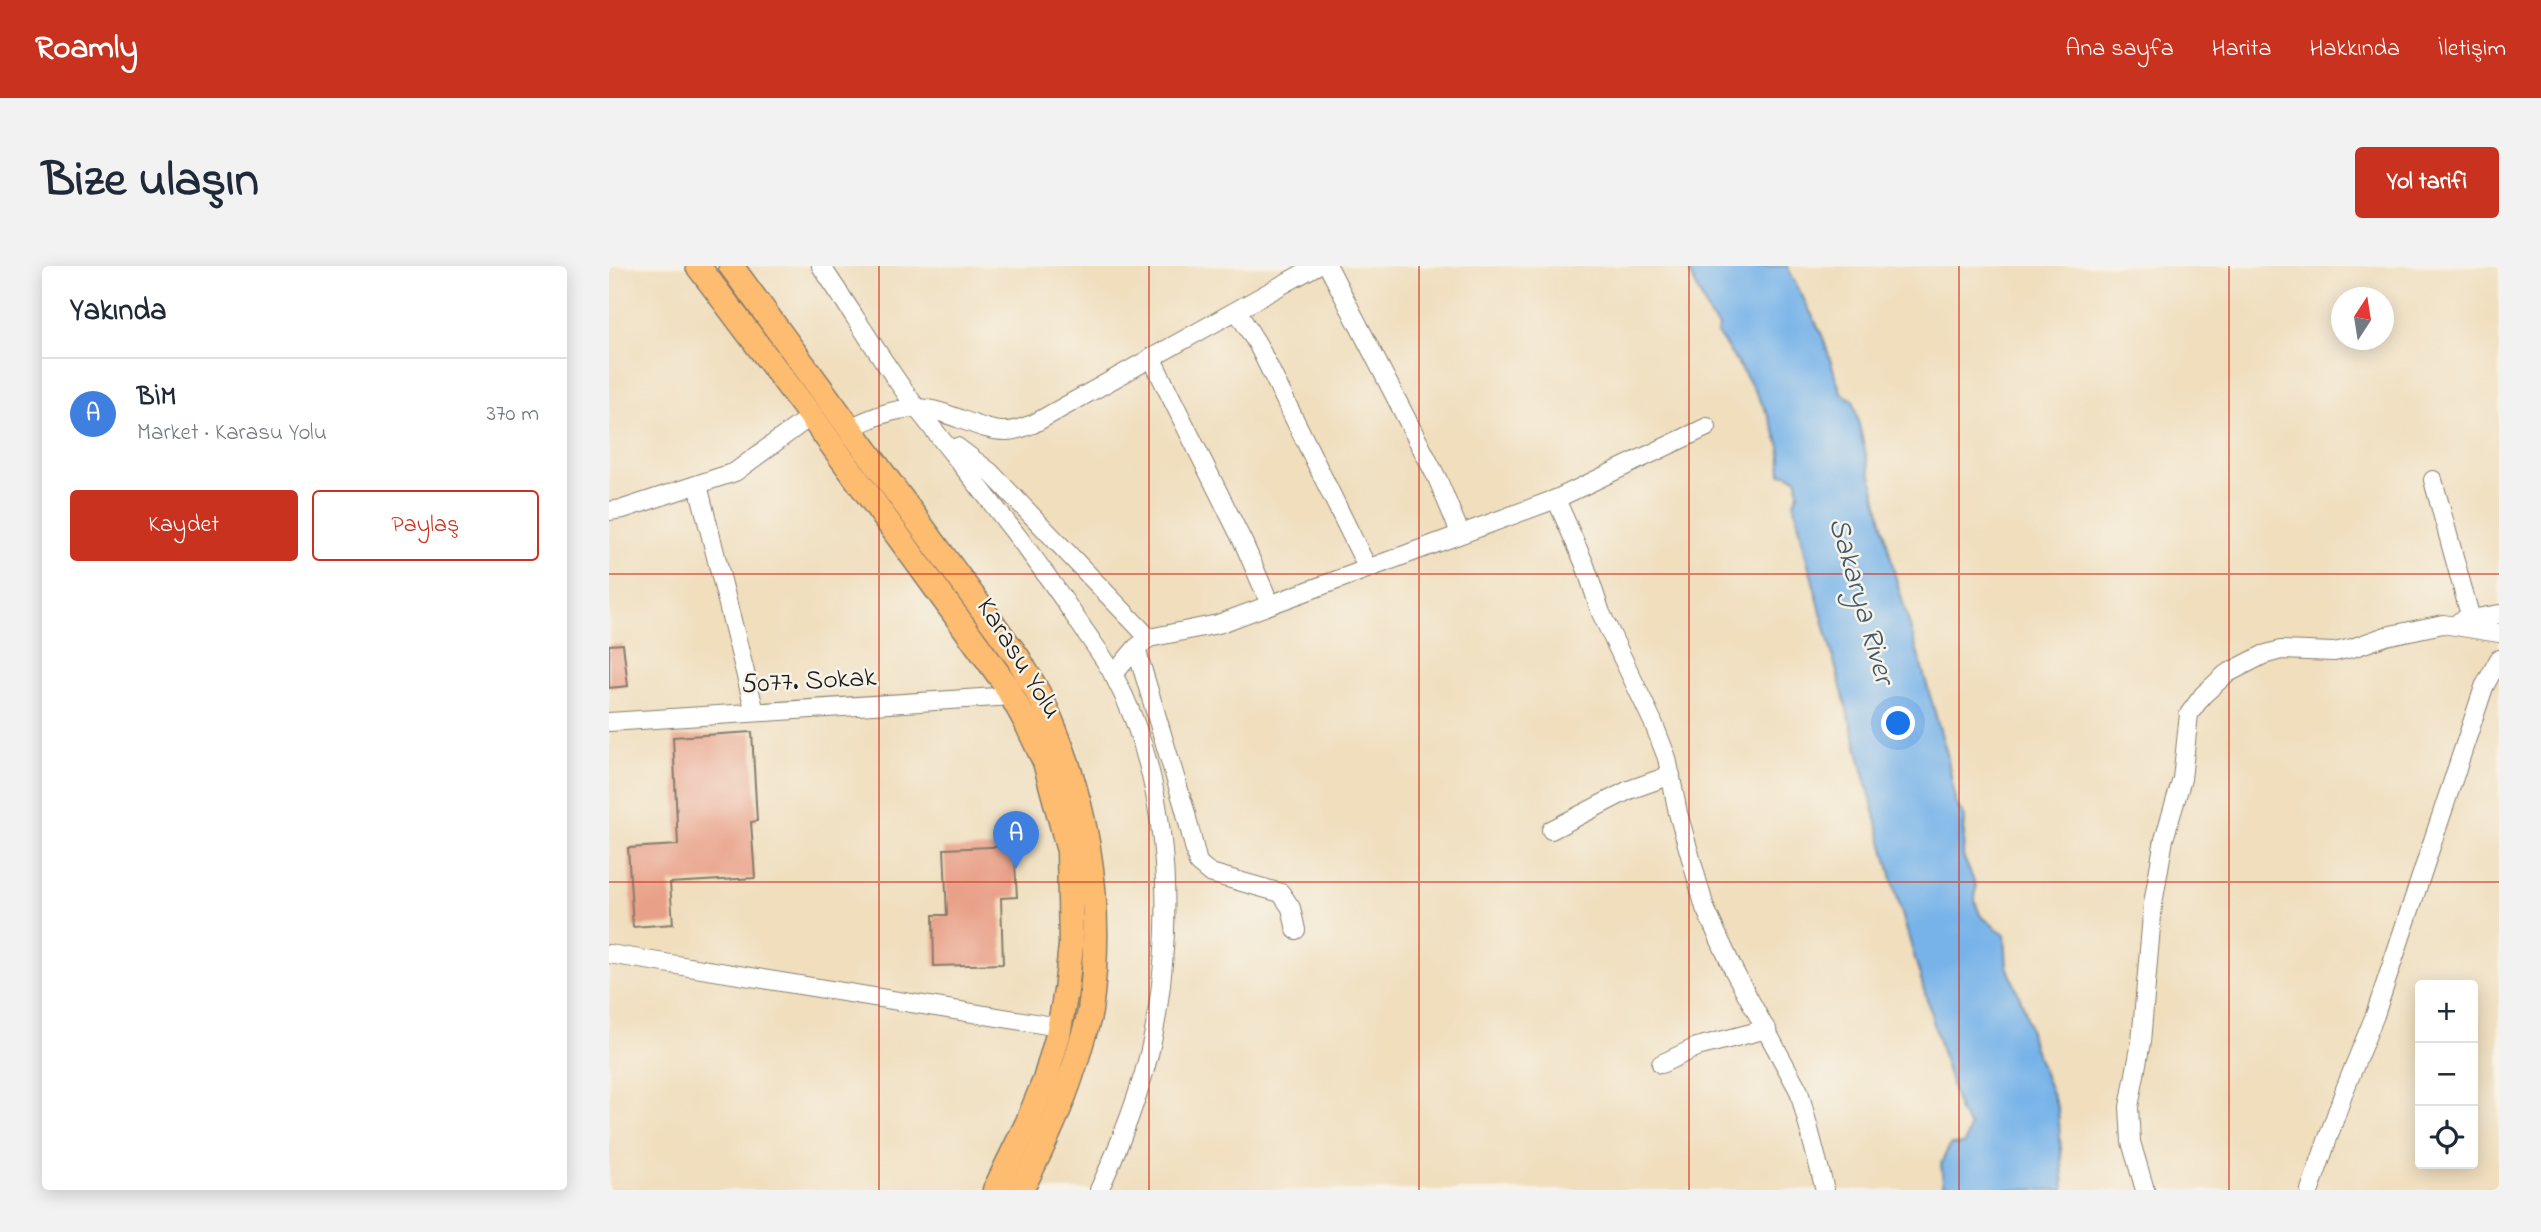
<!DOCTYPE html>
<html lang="tr">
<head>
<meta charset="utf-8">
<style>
  :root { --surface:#fff; --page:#f2f2f3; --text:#1f2937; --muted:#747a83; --line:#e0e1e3; --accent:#c8321e }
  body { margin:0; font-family:"Indie Flower",sans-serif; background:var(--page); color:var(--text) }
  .controls { position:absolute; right:21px; bottom:21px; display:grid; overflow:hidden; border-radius:7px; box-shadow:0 4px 18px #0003 }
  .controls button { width:63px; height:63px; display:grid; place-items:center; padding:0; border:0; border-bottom:2px solid var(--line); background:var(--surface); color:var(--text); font:35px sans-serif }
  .compass { position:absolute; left:1722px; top:21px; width:63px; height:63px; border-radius:50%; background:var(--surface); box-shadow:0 4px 18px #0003; rotate:12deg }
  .you { position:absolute; left:1290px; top:458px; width:24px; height:24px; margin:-18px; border:5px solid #fff; border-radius:50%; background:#1a73e8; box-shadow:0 0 0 10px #1a73e833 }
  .badge { display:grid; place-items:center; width:46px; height:46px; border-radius:50%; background:var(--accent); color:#fff; font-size:23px; font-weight:700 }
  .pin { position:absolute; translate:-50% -58px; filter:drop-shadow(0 2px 4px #0008) }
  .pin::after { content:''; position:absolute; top:37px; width:24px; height:21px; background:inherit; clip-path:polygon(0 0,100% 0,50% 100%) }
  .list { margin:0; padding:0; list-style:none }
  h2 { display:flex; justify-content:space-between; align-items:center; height:91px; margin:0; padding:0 28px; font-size:30px }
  h2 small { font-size:23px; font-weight:400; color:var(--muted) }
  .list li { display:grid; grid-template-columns:46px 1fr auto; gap:21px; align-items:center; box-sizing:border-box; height:112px; padding:0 28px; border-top:2px solid var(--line) }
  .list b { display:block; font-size:26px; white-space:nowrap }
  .list p { margin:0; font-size:23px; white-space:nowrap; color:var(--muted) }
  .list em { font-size:23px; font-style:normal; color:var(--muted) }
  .actions { display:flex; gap:14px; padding:21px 28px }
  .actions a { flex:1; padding:16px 0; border:2px solid var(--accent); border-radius:7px; text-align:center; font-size:24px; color:var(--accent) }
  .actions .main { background:var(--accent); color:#fff }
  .icon { flex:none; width:38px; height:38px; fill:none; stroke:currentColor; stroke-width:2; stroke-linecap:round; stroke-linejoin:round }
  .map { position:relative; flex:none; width:1890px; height:924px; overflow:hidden; border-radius:7px }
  header { display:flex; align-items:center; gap:42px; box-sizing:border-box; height:98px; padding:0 35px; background:var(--accent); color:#fff }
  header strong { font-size:33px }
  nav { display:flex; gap:38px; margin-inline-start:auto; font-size:24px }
  .intro { display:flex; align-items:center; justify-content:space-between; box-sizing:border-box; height:168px; padding:0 42px }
  h1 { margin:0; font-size:49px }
  .button { padding:18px 32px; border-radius:7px; background:var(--accent); color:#fff; font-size:24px; font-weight:700 }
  main { display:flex; gap:42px; padding:0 42px }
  aside { flex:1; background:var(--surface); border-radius:7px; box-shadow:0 4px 18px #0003 }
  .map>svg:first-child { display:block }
</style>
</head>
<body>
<header>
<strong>Roamly</strong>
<nav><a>Ana sayfa</a><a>Harita</a><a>Hakkında</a><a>İletişim</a></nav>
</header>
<div class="intro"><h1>Bize ulaşın</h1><a class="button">Yol tarifi</a></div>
<main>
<aside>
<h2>Yakında<small></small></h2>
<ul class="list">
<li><span class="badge" style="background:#3f7fe0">A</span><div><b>BİM</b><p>Market · Karasu Yolu</p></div><em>370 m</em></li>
</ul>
<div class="actions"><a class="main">Kaydet</a><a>Paylaş</a></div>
</aside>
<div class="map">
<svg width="1890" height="924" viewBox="0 0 1890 924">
  <rect width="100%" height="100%" fill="#f7f3e8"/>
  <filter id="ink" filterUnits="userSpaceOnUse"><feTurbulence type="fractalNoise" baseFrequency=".0143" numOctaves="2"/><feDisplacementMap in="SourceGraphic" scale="14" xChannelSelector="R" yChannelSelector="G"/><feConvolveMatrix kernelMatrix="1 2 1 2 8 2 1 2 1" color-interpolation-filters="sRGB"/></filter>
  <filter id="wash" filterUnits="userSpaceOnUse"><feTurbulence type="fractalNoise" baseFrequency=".00686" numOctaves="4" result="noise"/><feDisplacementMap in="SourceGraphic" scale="28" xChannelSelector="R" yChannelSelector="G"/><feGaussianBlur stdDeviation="1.57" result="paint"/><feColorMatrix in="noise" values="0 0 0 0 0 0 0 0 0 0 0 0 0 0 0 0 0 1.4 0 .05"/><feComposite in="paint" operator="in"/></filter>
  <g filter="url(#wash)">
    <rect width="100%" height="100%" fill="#f0debd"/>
    <path fill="#77b3e9" stroke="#4a6882" stroke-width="2" d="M1078 0H1178L1213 69 1232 127 1244 134 1286 309 1338 488 1347 538 1356 551 1354 590 1367 620 1366 635 1371 649 1396 669 1398 700 1416 744 1424 779 1449 843 1455 924H1335L1332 897 1341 879 1355 878 1361 861 1350 845 1285 620 1196 286 1185 236 1189 227 1188 213 1178 208H1172C1171 199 1173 189 1171 181 1161 143 1130 99 1108 67L1110 61 1101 51Z"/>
    <g id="blocks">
      <g fill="#e9a088">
        <polygon points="14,378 19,420 0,422 0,379"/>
        <polygon points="143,466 148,555 142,556 146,612 61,617 64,658 24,661 19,582 69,579 64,471"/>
        <polygon points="405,580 408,631 392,632 394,698 325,700 324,649 338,649 335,583"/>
      </g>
    </g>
  </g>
  <g filter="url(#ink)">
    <use href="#blocks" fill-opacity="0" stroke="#867d6c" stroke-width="2"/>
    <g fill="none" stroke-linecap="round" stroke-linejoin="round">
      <defs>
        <g id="minor">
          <path d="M212 0C245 48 275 99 310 145 364 214 421 282 469 355 481 373 494 390 504 408 559 510 565 637 548 749 539 808 515 870 490 924"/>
          <polyline points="719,0 829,214 851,267"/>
          <polyline points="628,45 649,79 758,301"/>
          <polyline points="542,91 635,278 661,338"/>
          <path d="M241 162C262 152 285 142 309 142 338 143 371 166 398 165 407 165 415 161 424 158L707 0"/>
          <polyline points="348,181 381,206 540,372"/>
          <polyline points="1824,214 1862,353"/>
          <polyline points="89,219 146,446"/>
          <polyline points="947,233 1098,161"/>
          <polyline points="0,245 14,243 126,206 202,150"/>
          <polyline points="1851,355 1890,348"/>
          <polyline points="527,382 576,544 589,597 601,607 672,627 682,642 687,664"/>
          <polyline points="504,409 527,382 540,372 609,358 947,233 976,299 992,347 1044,456 1058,492 1069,547 1096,642 1125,705 1190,825 1216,924"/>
          <polyline points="0,456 403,430"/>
          <polyline points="942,564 1020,524 1062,509"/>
          <polyline points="0,688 450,761"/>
          <polyline points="1052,798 1088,781 1158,763"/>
          <polyline points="1536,924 1522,876 1520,841 1532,776 1544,638 1555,573 1573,513 1580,448 1594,429 1617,408 1654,389 1672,384 1725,386 1743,382 1777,370 1834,358 1890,367"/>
          <polyline points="1701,924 1736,823 1766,749 1875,421 1890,393"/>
        </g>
        <g id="highway">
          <polyline points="89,0 202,150 395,416 417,456 436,496 460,585 462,679 457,725 449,769 436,814 418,858 386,924"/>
          <path d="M122 0 409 392C419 410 431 428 439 448 481 544 495 641 481 745 479 757 474 769 471 781 457 832 436 877 412 924"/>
        </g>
      </defs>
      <use href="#minor" stroke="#867d6c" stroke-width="20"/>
      <use href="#highway" stroke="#867d6c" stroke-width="27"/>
      <use href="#minor" stroke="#fff" stroke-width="18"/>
      <use href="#highway" stroke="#febc70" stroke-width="24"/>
    </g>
  </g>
  <path fill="none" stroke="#c8321e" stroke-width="2" stroke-opacity="0.55" d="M270 0V924M540 0V924M810 0V924M1080 0V924M1350 0V924M1620 0V924M0 308H1890M0 616H1890"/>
  <g text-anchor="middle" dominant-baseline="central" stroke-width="5" stroke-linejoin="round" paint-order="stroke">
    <g font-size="28" fill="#1c1c1c" stroke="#f7f3e8">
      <text transform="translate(409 393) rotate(58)">Karasu Yolu</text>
      <text transform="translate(200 416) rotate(-3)">5077. Sokak</text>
    </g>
    <g font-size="30" font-style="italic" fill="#40586e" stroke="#f7f3e8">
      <text transform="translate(1251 335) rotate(74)">Sakarya River</text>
    </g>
  </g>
</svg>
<div class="controls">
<button>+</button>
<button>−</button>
<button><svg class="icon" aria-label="locate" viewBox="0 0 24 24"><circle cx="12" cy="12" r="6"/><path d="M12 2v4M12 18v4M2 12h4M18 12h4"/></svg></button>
</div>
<svg class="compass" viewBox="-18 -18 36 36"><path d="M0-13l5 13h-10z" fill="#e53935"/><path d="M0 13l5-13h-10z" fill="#747a83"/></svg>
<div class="you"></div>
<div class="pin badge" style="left:407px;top:603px;background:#3f7fe0">A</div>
</div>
</main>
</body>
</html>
